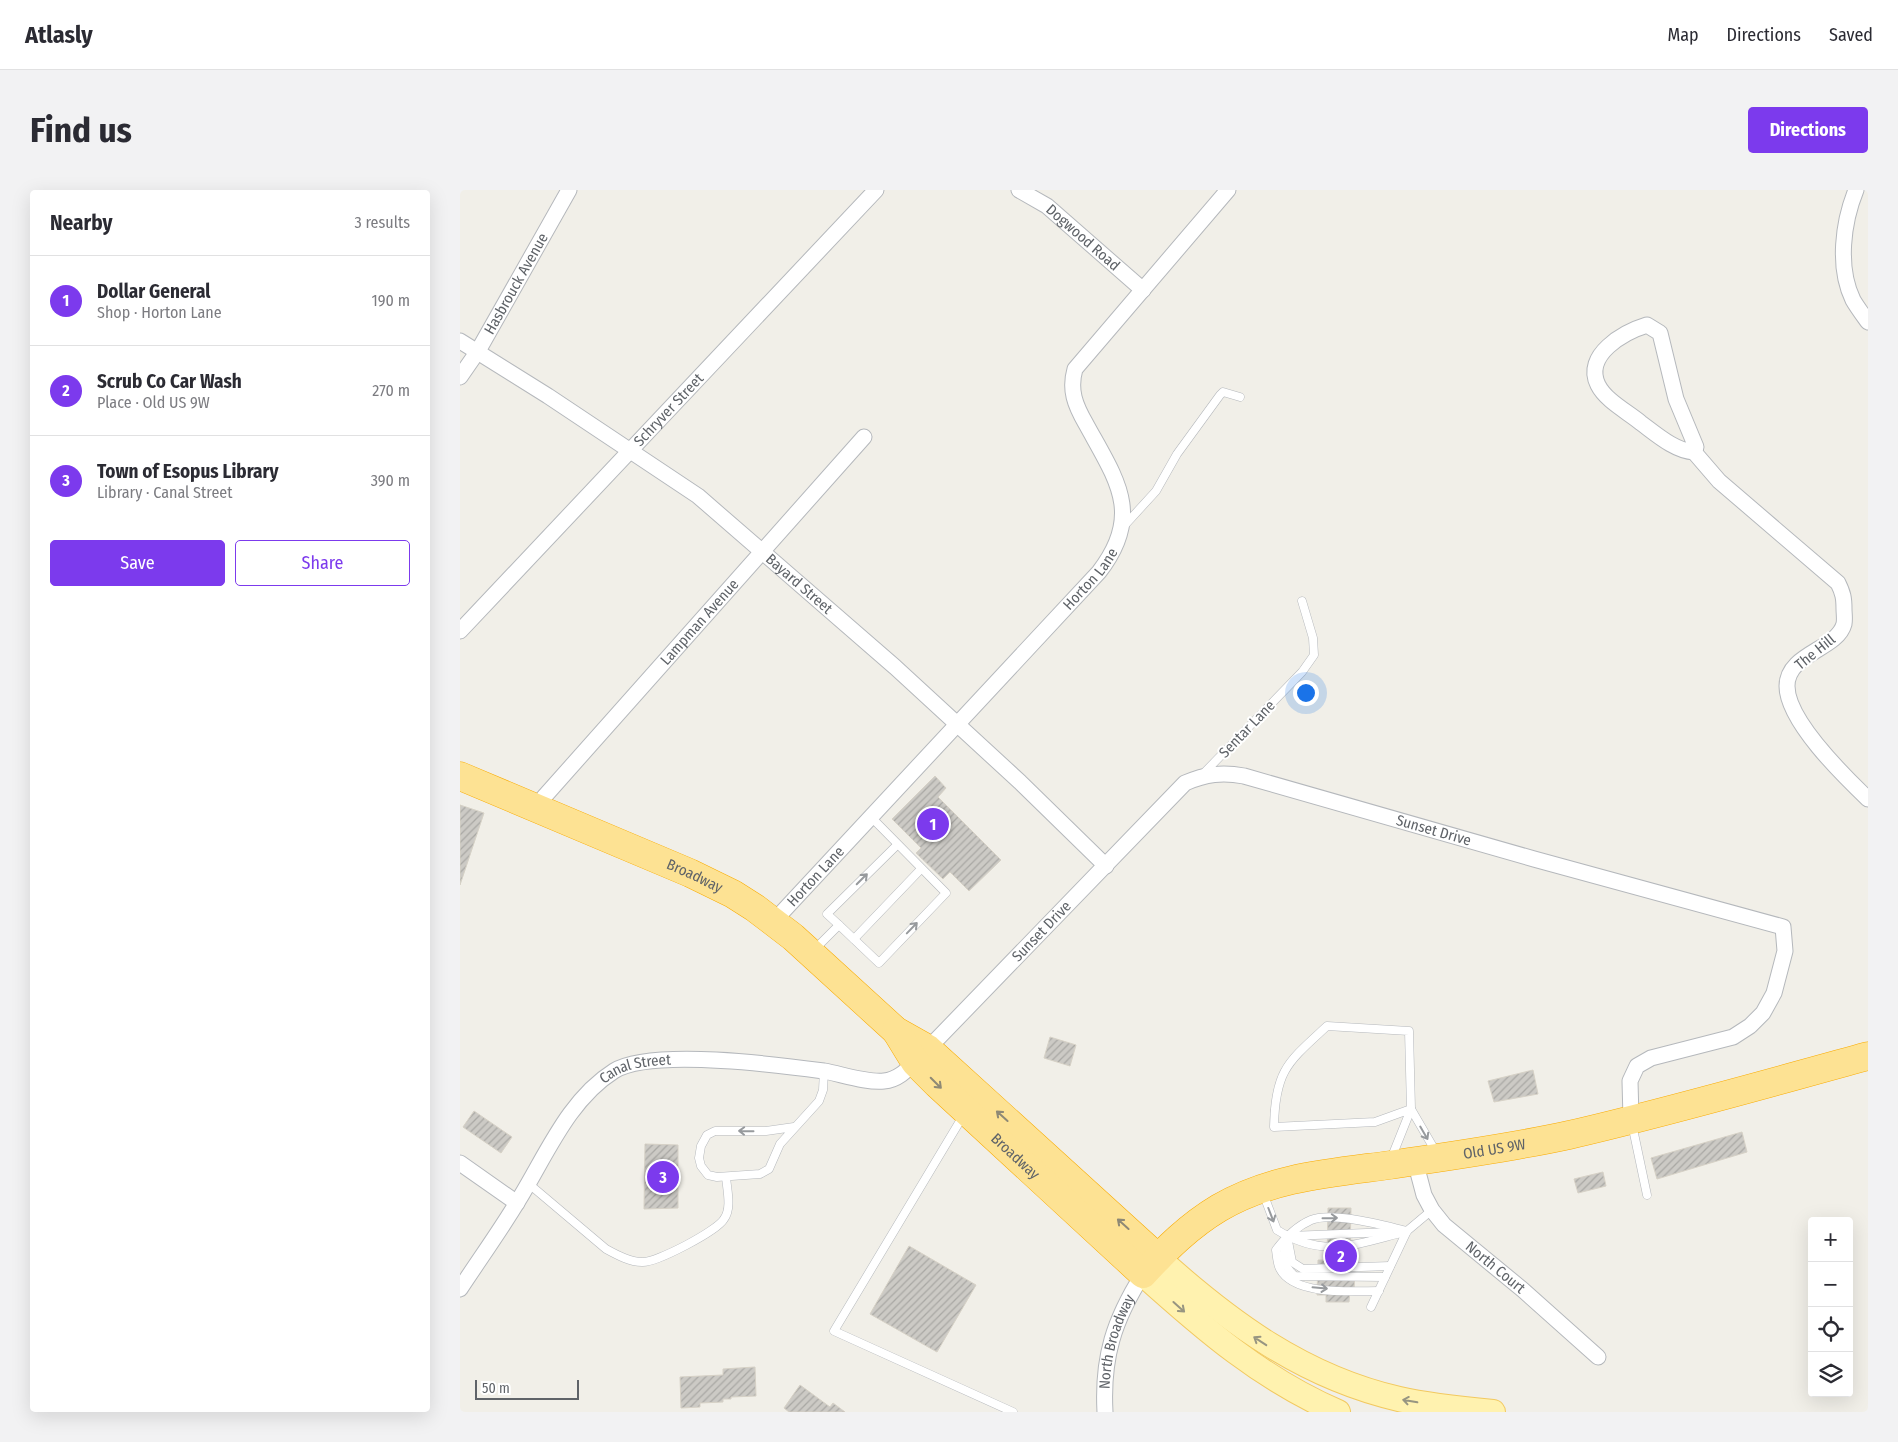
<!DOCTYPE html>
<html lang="en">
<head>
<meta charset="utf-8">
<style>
  :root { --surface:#fff; --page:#f2f2f3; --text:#2b2b33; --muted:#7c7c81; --line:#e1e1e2; --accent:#7c3aed }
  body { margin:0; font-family:"Fira Sans Condensed",sans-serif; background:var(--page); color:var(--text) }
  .controls { position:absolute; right:15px; bottom:15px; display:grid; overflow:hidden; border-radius:5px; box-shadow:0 5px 20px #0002 }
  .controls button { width:45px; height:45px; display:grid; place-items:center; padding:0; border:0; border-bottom:1px solid var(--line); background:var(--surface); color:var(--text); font:25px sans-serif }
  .scale { position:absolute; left:15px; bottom:12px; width:104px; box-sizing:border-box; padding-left:5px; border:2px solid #5f6368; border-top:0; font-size:14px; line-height:18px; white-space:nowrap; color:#5f6368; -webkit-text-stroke:4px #fff; paint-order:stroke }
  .you { position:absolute; left:845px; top:502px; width:18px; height:18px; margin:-12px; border:4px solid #fff; border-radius:50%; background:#1a73e8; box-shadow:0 0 0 8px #1a73e833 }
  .badge { display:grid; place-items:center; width:32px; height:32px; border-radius:50%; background:var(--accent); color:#fff; font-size:16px; font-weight:700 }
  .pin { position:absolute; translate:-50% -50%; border:2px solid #fff; box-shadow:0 1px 5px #0006 }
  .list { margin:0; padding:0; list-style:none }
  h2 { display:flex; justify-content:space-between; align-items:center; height:65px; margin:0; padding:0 20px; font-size:21px }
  h2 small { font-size:16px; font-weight:400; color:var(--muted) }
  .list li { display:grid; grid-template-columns:32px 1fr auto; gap:15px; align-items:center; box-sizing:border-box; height:90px; padding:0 20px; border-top:1px solid var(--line) }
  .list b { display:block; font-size:19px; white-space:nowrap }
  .list p { margin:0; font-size:16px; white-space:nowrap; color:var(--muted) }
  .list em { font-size:16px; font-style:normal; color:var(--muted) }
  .actions { display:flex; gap:10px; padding:15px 20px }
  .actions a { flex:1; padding:11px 0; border:1px solid var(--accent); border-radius:5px; text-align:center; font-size:18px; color:var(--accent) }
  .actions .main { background:var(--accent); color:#fff }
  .icon { flex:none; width:28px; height:28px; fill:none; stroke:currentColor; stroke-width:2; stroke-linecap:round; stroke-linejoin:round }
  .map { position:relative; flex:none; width:1408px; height:1222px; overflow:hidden; border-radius:5px }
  header { display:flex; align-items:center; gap:30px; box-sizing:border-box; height:70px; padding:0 25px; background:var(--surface); border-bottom:1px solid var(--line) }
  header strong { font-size:24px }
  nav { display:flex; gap:28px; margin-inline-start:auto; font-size:18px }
  .intro { display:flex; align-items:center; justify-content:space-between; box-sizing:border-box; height:120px; padding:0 30px }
  h1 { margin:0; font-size:35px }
  .button { padding:12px 22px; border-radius:5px; background:var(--accent); color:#fff; font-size:18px; font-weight:700 }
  main { display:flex; gap:30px; padding:0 30px }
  aside { flex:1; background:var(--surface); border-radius:5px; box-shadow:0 5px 20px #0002 }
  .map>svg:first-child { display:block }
</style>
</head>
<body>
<header>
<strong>Atlasly</strong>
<nav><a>Map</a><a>Directions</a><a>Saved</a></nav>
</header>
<div class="intro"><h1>Find us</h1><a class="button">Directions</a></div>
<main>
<aside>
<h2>Nearby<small>3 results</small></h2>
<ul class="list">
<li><span class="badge">1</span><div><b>Dollar General</b><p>Shop · Horton Lane</p></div><em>190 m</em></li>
<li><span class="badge">2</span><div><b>Scrub Co Car Wash</b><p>Place · Old US 9W</p></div><em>270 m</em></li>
<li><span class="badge">3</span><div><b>Town of Esopus Library</b><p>Library · Canal Street</p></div><em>390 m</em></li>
</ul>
<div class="actions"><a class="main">Save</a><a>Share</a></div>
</aside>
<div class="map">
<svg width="1408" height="1222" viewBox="0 0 1408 1222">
  <defs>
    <pattern id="building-hatch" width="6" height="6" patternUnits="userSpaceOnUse" patternTransform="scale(1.25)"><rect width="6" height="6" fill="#cccac5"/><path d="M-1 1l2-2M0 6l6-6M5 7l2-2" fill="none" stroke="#a9a8a4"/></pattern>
  </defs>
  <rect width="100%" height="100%" fill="#f1efe8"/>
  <g fill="url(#building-hatch)" stroke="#d6d1c6">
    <polygon points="475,586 486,598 478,607 541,670 509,701 490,682 483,689 456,663 461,658 432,629"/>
    <polygon points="0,615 24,623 0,695"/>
    <polygon points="590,847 616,855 610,876 584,868"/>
    <polygon points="1073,880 1078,904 1034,912 1028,891"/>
    <polygon points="14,921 52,947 41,963 3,937"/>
    <polygon points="1282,942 1287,962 1197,989 1191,968"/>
    <polygon points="185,954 218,955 218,1018 184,1019"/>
    <polygon points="1143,982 1146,996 1118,1003 1114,989"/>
    <polygon points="868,1018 891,1018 890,1061 896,1061 894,1101 890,1101 889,1112 866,1112 866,1105 857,1105 858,1070 867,1070"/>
    <polygon points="449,1056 516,1095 477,1162 410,1124"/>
    <polygon points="295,1177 296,1206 271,1207 271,1209 263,1209 263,1212 240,1213 240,1217 221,1218 220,1187 263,1185 263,1179"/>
    <polygon points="340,1195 370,1217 373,1213 385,1222 329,1222 324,1218"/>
  </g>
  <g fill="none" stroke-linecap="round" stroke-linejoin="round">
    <defs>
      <g id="lane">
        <polyline points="664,336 696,301 717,264 760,205 763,202 780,207"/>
        <polyline points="743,584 842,482 854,465 853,448 842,411"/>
        <polyline points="379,735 367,724 437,655"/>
        <polyline points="394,749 461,679"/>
        <polyline points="354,760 379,735 419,773 486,703 411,627"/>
        <polyline points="951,919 976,962"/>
        <polyline points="503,926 374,1141 553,1222"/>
        <polyline points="1172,934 1187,1005"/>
        <polyline points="334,937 306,941 255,941 247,945 241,956 239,968 241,976 248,985 257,987 300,984 309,979 320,954 359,911 363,900 364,881"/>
        <path d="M931 969 951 919 949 841 867 836C828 872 815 880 814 937L915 932 951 919"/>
        <path d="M69 994 146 1059C157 1065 170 1072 182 1072 196 1073 257 1041 264 1029 272 1018 267 1000 266 987"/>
        <path d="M803 1003 817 1040C864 1069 896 1054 945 1042"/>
        <polyline points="829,1046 932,1042"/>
        <path d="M826 1048C823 1064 821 1075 835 1086L925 1087"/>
        <polyline points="828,1051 832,1072 843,1079 930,1076"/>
        <path d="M919 1101C892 1101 834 1106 820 1079 817 1073 817 1066 816 1060 825 1048 837 1036 851 1030 872 1021 925 1036 947 1041"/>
        <polyline points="911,1117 947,1041 972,1020"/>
      </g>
      <g id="street">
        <path id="s1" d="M559 0 587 16 683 100"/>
        <path d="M1396 0C1383 32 1377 77 1393 110 1397 117 1403 125 1408 132"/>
        <path d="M1187 135 1200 143 1216 209 1236 257 1234 262C1215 261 1196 244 1181 233 1168 222 1146 211 1138 195 1123 165 1164 142 1187 135Z"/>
        <path id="s2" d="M0 151 88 206 238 306 435 477 560 592 646 676"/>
        <path id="s3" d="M0 187 18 161 109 0"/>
        <path d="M1234 262 1259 291 1378 393C1383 403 1384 408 1384 419 1384 423 1385 429 1384 434 1377 460 1327 463 1327 496 1327 531 1384 586 1408 609"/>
        <path id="s4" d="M0 441 416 0"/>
        <path id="s5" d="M77 619 84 607 404 247"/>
        <path id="s6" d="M314 731 639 382C684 324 656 289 626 234 615 215 609 200 615 179L768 0"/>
        <path id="s7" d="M955 971 964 1005 972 1020 984 1035 1063 1100 1138 1167"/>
        <polyline points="0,973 57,1013"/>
        <path id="s8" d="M0 1099C19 1070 40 1041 58 1011 86 966 108 910 154 881 192 858 319 875 364 881 381 884 407 893 424 891 437 890 446 881 455 872L725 593C746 584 762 582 784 586L1074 669 1323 737 1325 761 1314 803 1303 823 1290 836 1273 847 1191 868 1177 876 1170 891 1171 929"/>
        <path id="s9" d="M645 1222C642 1167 654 1130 683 1084"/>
      </g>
      <g id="primary">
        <path d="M698 1068C769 1132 843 1187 939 1209 970 1216 1001 1219 1033 1222"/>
        <path d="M683 1084C744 1139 803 1190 878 1222"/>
      </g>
      <g id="highway">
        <path id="s10" d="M0 586 230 683 273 704 295 718 333 747 436 841 468 859 698 1068"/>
        <path id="s11" d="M436 841 455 872 477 894 683 1084C706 1059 729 1036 759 1018 812 987 870 983 930 975 990 966 1050 958 1109 945 1209 922 1309 893 1408 866"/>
      </g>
    </defs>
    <use href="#lane" stroke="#b5b8bc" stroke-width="9"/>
    <use href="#street" stroke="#b5b8bc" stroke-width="17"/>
    <use href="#primary" stroke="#f2c960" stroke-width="26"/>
    <use href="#highway" stroke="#f9ab00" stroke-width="29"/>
    <use href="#lane" stroke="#fff" stroke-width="8"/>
    <use href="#street" stroke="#fff" stroke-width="15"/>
    <use href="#primary" stroke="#fff2af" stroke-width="24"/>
    <use href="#highway" stroke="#fde293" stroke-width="28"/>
  </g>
  <defs><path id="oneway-shaft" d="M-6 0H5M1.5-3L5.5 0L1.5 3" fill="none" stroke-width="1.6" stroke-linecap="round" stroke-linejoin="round" transform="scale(1.25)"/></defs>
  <g stroke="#979a9d">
    <use href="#oneway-shaft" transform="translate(402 689) rotate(-45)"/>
    <use href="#oneway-shaft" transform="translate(452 738) rotate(-46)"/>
    <use href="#oneway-shaft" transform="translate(286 941) rotate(-179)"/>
    <use href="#oneway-shaft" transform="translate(964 943) rotate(60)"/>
    <use href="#oneway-shaft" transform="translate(811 1025) rotate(69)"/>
    <use href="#oneway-shaft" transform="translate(870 1028) rotate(-1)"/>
    <use href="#oneway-shaft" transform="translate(860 1098) rotate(5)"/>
  </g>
  <g stroke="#8e8975">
    <use href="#oneway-shaft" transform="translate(476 893) rotate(45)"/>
    <use href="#oneway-shaft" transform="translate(542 926) rotate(-138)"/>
    <use href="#oneway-shaft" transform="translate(663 1034) rotate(-138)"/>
  </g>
  <g stroke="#979581">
    <use href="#oneway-shaft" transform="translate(719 1117) rotate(42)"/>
    <use href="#oneway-shaft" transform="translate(800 1151) rotate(-147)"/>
    <use href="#oneway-shaft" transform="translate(950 1211) rotate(-170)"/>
  </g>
  <g text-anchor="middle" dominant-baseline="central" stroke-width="4" stroke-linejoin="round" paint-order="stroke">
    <g font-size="15" fill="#5f6368" stroke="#fff">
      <text stroke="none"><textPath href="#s1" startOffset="80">Dogwood Road</textPath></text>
      <text stroke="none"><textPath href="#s3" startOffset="109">Hasbrouck Avenue</textPath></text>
      <text stroke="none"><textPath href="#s4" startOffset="304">Schryver Street</textPath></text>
      <text stroke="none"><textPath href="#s6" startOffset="466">Horton Lane</textPath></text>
      <text stroke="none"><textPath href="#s2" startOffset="418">Bayard Street</textPath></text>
      <text stroke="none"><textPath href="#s5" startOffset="248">Lampman Avenue</textPath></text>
      <text transform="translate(1355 462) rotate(-39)">The Hill</text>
      <text transform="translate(787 539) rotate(-46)">Sentar Lane</text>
      <text stroke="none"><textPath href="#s8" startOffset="1225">Sunset Drive</textPath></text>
      <text stroke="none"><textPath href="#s10" startOffset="255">Broadway</textPath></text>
      <text stroke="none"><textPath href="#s6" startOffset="61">Horton Lane</textPath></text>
      <text stroke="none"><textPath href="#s8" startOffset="761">Sunset Drive</textPath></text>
      <text stroke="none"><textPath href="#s8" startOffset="290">Canal Street</textPath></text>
      <text stroke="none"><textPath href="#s11" startOffset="732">Old US 9W</textPath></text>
      <text stroke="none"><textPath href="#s11" startOffset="174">Broadway</textPath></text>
      <text stroke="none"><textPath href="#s7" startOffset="138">North Court</textPath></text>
      <text stroke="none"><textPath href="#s9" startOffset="72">North Broadway</textPath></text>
    </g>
  </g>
</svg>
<div class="controls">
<button>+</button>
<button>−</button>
<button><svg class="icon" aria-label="locate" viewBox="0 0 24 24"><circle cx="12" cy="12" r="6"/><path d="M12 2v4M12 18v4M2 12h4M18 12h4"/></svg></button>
<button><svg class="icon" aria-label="layers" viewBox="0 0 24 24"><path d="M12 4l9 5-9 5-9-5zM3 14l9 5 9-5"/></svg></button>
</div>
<div class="scale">50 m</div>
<div class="you"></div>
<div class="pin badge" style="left:473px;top:634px">1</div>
<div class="pin badge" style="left:881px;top:1066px">2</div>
<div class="pin badge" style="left:203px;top:987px">3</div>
</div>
</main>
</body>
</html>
